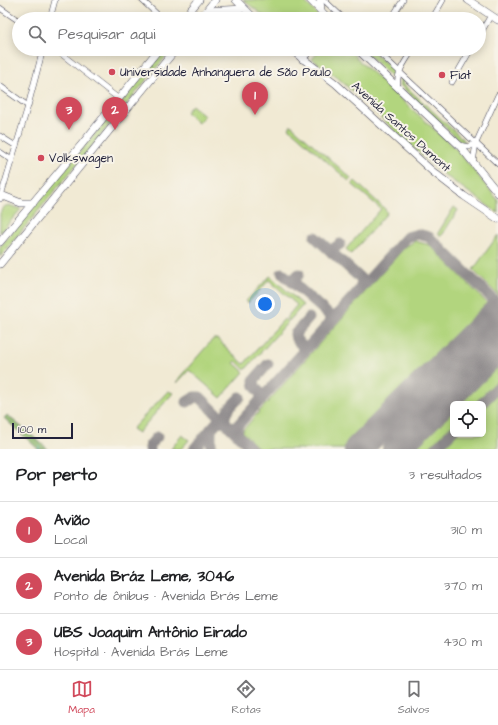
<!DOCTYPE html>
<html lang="pt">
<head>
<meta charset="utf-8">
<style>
  :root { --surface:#fff; --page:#f2f2f2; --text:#202124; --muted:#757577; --line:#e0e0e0; --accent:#d1495b }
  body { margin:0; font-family:"Architects Daughter",sans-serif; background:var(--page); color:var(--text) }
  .controls { position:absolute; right:12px; bottom:12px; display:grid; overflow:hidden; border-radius:6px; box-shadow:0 2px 10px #0003 }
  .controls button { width:36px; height:36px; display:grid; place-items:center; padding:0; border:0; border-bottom:1px solid var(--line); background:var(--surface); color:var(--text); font:20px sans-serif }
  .scale { position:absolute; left:12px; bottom:10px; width:61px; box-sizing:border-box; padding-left:4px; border:2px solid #22223b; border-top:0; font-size:11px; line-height:14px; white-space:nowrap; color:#22223b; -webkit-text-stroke:3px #f7f3e8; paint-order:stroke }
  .you { position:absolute; left:265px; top:304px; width:14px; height:14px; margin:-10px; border:3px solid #fff; border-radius:50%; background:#1a73e8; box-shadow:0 0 0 6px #1a73e833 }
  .badge { display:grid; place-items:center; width:26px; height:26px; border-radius:50%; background:var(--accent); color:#fff; font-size:13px; font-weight:700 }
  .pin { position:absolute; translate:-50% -33px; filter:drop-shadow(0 1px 2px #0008) }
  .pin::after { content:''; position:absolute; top:21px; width:14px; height:12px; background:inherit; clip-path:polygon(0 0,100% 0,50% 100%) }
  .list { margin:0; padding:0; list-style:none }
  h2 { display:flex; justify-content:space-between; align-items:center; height:52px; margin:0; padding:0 16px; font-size:17px }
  h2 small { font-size:13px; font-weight:400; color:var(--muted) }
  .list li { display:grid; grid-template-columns:26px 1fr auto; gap:12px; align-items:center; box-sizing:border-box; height:56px; padding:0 16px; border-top:1px solid var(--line) }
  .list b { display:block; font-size:15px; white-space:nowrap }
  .list p { margin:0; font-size:13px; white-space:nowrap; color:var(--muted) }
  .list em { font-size:13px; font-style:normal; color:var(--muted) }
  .icon { flex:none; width:22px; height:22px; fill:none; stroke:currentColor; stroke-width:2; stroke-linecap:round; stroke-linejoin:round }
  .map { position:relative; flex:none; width:498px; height:449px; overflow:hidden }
  .search { position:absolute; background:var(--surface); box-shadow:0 2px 10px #0003; left:12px; right:12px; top:12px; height:44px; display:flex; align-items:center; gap:10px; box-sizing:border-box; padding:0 14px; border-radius:22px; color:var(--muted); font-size:15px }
  .sheet { height:220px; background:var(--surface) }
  nav { display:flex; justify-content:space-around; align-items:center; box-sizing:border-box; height:56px; border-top:1px solid var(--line); background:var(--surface); font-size:11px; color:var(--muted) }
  nav a { display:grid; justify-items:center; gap:2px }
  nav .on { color:var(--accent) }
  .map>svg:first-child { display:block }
</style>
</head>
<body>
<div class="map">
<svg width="498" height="449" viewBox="0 0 498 449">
  <rect width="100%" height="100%" fill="#f7f3e8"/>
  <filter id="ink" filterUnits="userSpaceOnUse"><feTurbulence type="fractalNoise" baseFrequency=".025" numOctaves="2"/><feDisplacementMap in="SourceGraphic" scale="8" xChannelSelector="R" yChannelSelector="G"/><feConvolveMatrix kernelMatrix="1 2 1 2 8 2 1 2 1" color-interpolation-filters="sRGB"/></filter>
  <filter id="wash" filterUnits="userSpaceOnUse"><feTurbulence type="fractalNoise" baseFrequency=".012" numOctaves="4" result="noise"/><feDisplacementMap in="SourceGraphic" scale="16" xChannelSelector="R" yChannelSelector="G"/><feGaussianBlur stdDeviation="0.9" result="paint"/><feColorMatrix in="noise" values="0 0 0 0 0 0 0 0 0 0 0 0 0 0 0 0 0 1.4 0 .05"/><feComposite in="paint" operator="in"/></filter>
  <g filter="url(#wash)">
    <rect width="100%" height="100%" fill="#f1ead4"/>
    <g fill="#b2d57e" stroke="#6a7c5c">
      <polygon points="243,0 303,0 322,19 268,19"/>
      <polygon points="166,49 172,49 0,257 0,247"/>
      <polygon points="321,49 349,49 358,60 456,149 498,200 498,213 439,171 338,78 312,59"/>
      <polygon points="362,49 371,50 396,72 395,80"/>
      <polygon points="400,77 404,80 402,83 465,141 461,142 400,85"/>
      <polygon points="192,105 204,116 198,123 186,112"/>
      <polygon points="291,125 351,178 349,181 289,128"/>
      <polygon points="355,181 385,209 387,213 351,254 346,249 381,209 352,184"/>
      <polygon points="9,205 21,209 0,233 0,214 3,207"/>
      <polygon points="454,207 458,210 441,237 438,233"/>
      <polygon points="498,235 498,295 473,270"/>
      <polygon points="415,241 430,245 493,309 493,316 358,449 259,449 243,433 243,430 405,247"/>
      <polygon points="270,276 303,305 289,321 286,318 297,305 269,280 248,303 246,301"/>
      <polygon points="284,319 288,322 245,370 236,361 234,363 244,372 221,398 189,370 177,383 179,378 213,339 217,339 244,364"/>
      <polygon points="498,349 498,384 478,404 453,404 453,429 432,449 397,449"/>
      <polygon points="498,390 498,449 438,449 453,434 483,434 483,405"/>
      <polygon points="168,391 173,393 138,433 132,429"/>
      <polygon points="182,435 189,440 181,449 171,449"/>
    </g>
    <polygon fill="#8db66d" stroke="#586c54" points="7,415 48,449 38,449 4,418"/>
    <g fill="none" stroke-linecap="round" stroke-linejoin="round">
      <polyline stroke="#4cbac3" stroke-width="1" points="39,446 39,449"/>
      <g stroke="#8a8688" stroke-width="11">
        <polyline points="315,237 360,278 362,283 360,288"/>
        <polyline points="332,253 333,249 340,244"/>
        <polyline points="282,273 328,314 330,318 329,324"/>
        <polyline points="297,286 294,279 299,274"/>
        <polyline points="302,353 303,347 296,339 295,334 309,318"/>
        <polyline points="464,364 498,329"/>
        <polyline points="260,401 261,395 255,386 254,380 268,364"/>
        <polyline points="187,402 195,397 200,397 252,449"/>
        <polyline points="481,404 498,387"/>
        <polyline points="238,435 237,430 238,425 407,237 418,234 429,237 498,304"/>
        <polyline points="150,449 150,445 157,437"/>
        <path d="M194 449 217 422 222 421 226 423C221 413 234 404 240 397"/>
        <polyline points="211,449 211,429"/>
        <polyline points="435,449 453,431"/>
      </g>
      <g stroke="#8a8688" stroke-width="28">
        <polyline points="358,449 498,311"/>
        <polyline points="396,449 498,348"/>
      </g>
    </g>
  </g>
  <g filter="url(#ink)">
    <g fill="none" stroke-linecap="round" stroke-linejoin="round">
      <defs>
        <g id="minor">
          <polyline points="142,0 162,19"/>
          <polyline points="324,0 344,19"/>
          <polyline points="0,8 19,21"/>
          <polyline points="50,19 55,0"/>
          <polyline points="391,19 403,0"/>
          <polyline points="432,19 443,0"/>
          <polyline points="479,36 491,15"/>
          <polyline points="55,49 119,99"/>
          <polyline points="375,49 498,164"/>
          <polyline points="452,82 471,49"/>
          <polyline points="0,86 28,106"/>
          <path d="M398 88C395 73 406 61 413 49"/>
          <polyline points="0,136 16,146"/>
          <polyline points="459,145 469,147 476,143 498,95"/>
          <polyline points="0,152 12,160"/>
          <polyline points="473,162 476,143"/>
          <polyline points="0,199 28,106 43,49"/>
        </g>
        <g id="major">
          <polyline points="236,0 255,19"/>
          <polyline points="310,0 329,19"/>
          <polyline points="320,0 321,11"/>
          <polyline points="468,0 498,20"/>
          <polyline points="207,11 244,9"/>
          <polyline points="183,19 199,0"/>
          <polyline points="200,19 215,0"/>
          <polyline points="290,49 335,83 432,171 464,196 498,219"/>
          <polyline points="357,49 459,145 498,193"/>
          <polyline points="302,59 311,49"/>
          <polyline points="1,195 21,203 33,203"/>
          <polyline points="0,242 82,144 159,49"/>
          <polyline points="0,264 176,49"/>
        </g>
      </defs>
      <use href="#minor" stroke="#414052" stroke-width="6"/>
      <use href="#major" stroke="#414052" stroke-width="8"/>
      <use href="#minor" stroke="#fff" stroke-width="5"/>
      <use href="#major" stroke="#fff" stroke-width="7"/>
    </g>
  </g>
  <g fill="#d1495b" stroke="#f7f3e8" stroke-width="1.5">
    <circle cx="112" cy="72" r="4"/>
    <circle cx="442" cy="75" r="4"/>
    <circle cx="41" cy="158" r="4"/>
  </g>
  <g text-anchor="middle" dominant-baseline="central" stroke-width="4" stroke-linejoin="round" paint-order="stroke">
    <g font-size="12" fill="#22223b" stroke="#f7f3e8" text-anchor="start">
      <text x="120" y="72">Universidade Anhanguera de São Paulo</text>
      <text x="450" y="75">Fiat</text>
      <text x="49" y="158">Volkswagen</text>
    </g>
    <g font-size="12" fill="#22223b" stroke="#f7f3e8">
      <text transform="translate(401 127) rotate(42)">Avenida Santos Dumont</text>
    </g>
  </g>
</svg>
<div class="controls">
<button><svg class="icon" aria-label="locate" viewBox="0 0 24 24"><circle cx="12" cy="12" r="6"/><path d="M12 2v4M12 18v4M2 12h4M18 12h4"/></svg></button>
</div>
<div class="scale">100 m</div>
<div class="you"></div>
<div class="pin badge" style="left:255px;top:115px">1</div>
<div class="pin badge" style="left:115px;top:130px">2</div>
<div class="pin badge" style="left:69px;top:130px">3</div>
<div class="search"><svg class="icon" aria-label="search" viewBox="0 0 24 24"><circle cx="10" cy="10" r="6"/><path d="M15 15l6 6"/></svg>Pesquisar aqui</div>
</div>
<section class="sheet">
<h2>Por perto<small>3 resultados</small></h2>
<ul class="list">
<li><span class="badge">1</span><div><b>Avião</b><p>Local</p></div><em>310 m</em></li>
<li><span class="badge">2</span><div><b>Avenida Bráz Leme, 3046</b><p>Ponto de ônibus · Avenida Brás Leme</p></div><em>370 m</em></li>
<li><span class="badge">3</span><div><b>UBS Joaquim Antônio Eirado</b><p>Hospital · Avenida Brás Leme</p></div><em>430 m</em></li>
</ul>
</section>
<nav>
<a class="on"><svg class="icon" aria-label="map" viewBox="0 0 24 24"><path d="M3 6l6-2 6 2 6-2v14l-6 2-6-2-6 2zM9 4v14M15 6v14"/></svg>Mapa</a>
<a><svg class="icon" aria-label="directions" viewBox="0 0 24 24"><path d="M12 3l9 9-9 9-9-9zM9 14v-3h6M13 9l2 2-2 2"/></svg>Rotas</a>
<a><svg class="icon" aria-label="saved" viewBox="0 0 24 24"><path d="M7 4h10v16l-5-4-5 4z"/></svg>Salvos</a>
</nav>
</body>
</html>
